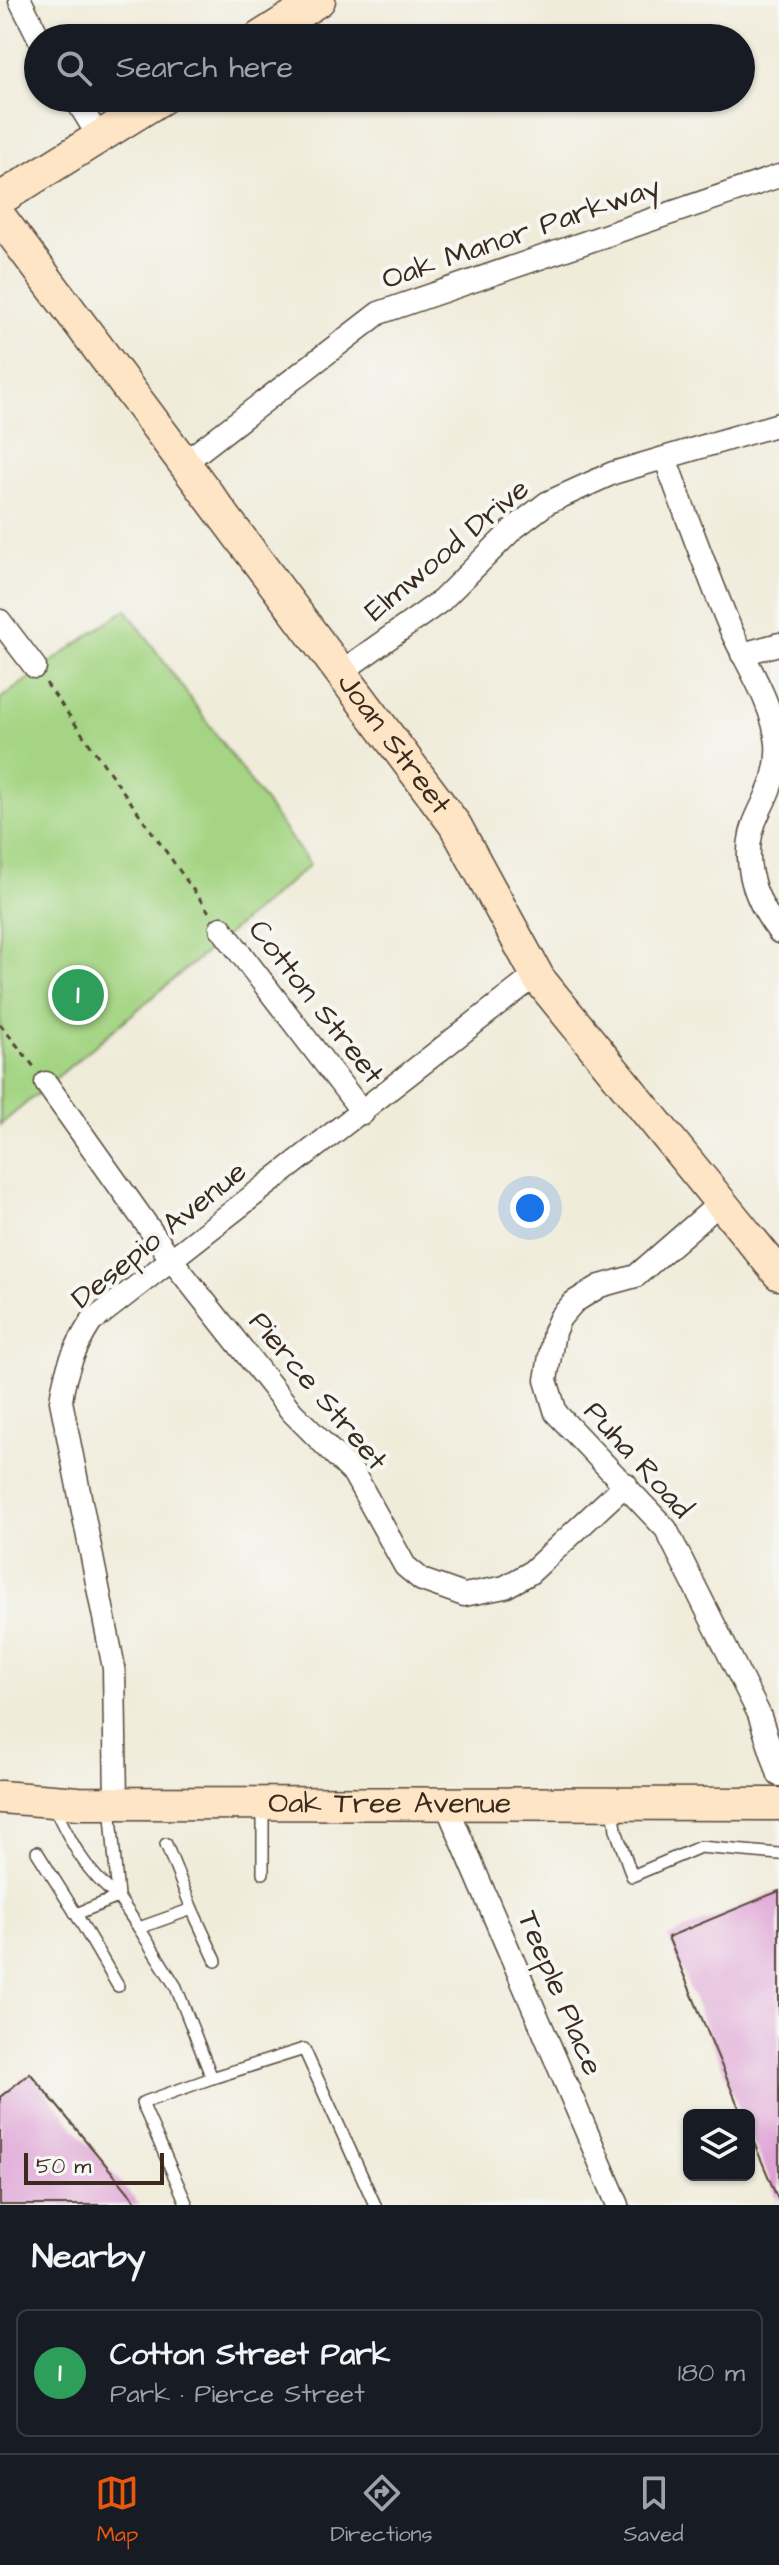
<!DOCTYPE html>
<html lang="en">
<head>
<meta charset="utf-8">
<style>
  :root { --surface:#171b24; --page:#242831; --text:#f1f3f6; --muted:#9ea1a6; --line:#363941; --accent:#ea580c }
  body { margin:0; font-family:"Architects Daughter",sans-serif; background:var(--page); color:var(--text) }
  .controls { position:absolute; right:24px; bottom:24px; display:grid; overflow:hidden; border-radius:12px; box-shadow:0 2px 6px #0004 }
  .controls button { width:72px; height:72px; display:grid; place-items:center; padding:0; border:0; border-bottom:2px solid var(--line); background:var(--surface); color:var(--text); font:40px sans-serif }
  .scale { position:absolute; left:24px; bottom:20px; width:140px; box-sizing:border-box; padding-left:8px; border:4px solid #3b2a1e; border-top:0; font-size:22px; line-height:28px; white-space:nowrap; color:#3b2a1e; -webkit-text-stroke:6px #f6f6f2; paint-order:stroke }
  .you { position:absolute; left:530px; top:1208px; width:28px; height:28px; margin:-20px; border:6px solid #fff; border-radius:50%; background:#1a73e8; box-shadow:0 0 0 12px #1a73e833 }
  .badge { display:grid; place-items:center; width:52px; height:52px; border-radius:50%; background:var(--accent); color:#fff; font-size:26px; font-weight:700 }
  .pin { position:absolute; translate:-50% -50%; border:4px solid #fff; box-shadow:0 2px 8px #0006 }
  .list { margin:0; padding:0; list-style:none }
  h2 { display:flex; justify-content:space-between; align-items:center; height:104px; margin:0; padding:0 32px; font-size:34px }
  h2 small { font-size:26px; font-weight:400; color:var(--muted) }
  .list li { display:grid; grid-template-columns:52px 1fr auto; gap:24px; align-items:center; box-sizing:border-box; height:128px; margin:0 16px 16px; padding:0 16px; border:2px solid var(--line); border-radius:12px }
  .list b { display:block; font-size:30px; white-space:nowrap }
  .list p { margin:0; font-size:26px; white-space:nowrap; color:var(--muted) }
  .list em { font-size:26px; font-style:normal; color:var(--muted) }
  .icon { flex:none; width:44px; height:44px; fill:none; stroke:currentColor; stroke-width:2; stroke-linecap:round; stroke-linejoin:round }
  .map { position:relative; flex:none; width:779px; height:2205px; overflow:hidden }
  .search { position:absolute; background:var(--surface); box-shadow:0 2px 6px #0004; left:24px; right:24px; top:24px; height:88px; display:flex; align-items:center; gap:20px; box-sizing:border-box; padding:0 28px; border-radius:44px; color:var(--muted); font-size:30px }
  .sheet { height:248px; background:var(--surface) }
  nav { display:flex; justify-content:space-around; align-items:center; box-sizing:border-box; height:112px; border-top:2px solid var(--line); background:var(--surface); font-size:22px; color:var(--muted) }
  nav a { display:grid; justify-items:center; gap:4px }
  nav .on { color:var(--accent) }
  .map>svg:first-child { display:block }
</style>
</head>
<body>
<div class="map">
<svg width="779" height="2205" viewBox="0 0 779 2205">
  <rect width="100%" height="100%" fill="#f6f6f2"/>
  <filter id="ink" filterUnits="userSpaceOnUse"><feTurbulence type="fractalNoise" baseFrequency=".0125" numOctaves="2"/><feDisplacementMap in="SourceGraphic" scale="16" xChannelSelector="R" yChannelSelector="G"/><feConvolveMatrix kernelMatrix="1 2 1 2 8 2 1 2 1" color-interpolation-filters="sRGB"/></filter>
  <filter id="wash" filterUnits="userSpaceOnUse"><feTurbulence type="fractalNoise" baseFrequency=".006" numOctaves="4" result="noise"/><feDisplacementMap in="SourceGraphic" scale="32" xChannelSelector="R" yChannelSelector="G"/><feGaussianBlur stdDeviation="1.8" result="paint"/><feColorMatrix in="noise" values="0 0 0 0 0 0 0 0 0 0 0 0 0 0 0 0 0 1.4 0 .05"/><feComposite in="paint" operator="in"/></filter>
  <g filter="url(#wash)">
    <rect width="100%" height="100%" fill="#f0ecda"/>
    <polygon fill="#a5d584" stroke="#708051" stroke-width="2" points="126,609 310,865 0,1125 0,699"/>
    <g id="blocks">
      <g fill="#de9ed4">
        <polygon points="779,1891 779,2202 749,2131 749,2115 742,2115 668,1937"/>
        <polygon points="30,2073 139,2205 0,2205 0,2097"/>
      </g>
    </g>
  </g>
  <g filter="url(#ink)">
    <use href="#blocks" fill-opacity="0" stroke="#56473a" stroke-width="2"/>
    <g fill="none" stroke-linecap="round" stroke-linejoin="round">
      <defs>
        <g id="lane">
          <polyline points="613,1805 616,1830 632,1876 700,1847 779,1854"/>
          <path d="M54 1807C71 1842 86 1873 118 1897L110 1804"/>
          <polyline points="263,1808 263,1873"/>
          <polyline points="166,1844 192,1909"/>
          <polyline points="37,1852 76,1914 118,1897 139,1928 192,1909 216,1961"/>
          <polyline points="76,1914 118,1986"/>
          <polyline points="139,1928 176,1987 212,2078 304,2049 375,2205"/>
          <polyline points="187,2205 142,2103 212,2078"/>
        </g>
        <g id="street">
          <polyline points="20,0 39,38"/>
          <polyline points="75,98 99,137"/>
          <path d="M665 458C686 515 707 573 731 630 747 665 773 704 777 743 779 769 770 790 759 812 738 854 752 897 779 932"/>
          <polyline points="184,463 379,313 779,176"/>
          <polyline points="0,621 35,667"/>
          <polyline points="742,654 779,644"/>
          <polyline points="341,672 441,601 513,529 547,503 613,473 779,424"/>
          <polyline points="221,928 363,1113"/>
          <polyline points="46,1083 171,1259 292,1412 354,1474 405,1566 422,1580 464,1595 505,1587 530,1573 626,1484"/>
          <polyline points="720,1203 636,1276 600,1286 574,1302 560,1318 554,1332 546,1380 556,1413 666,1529 759,1714 779,1775"/>
          <path d="M116 1803 114 1668 61 1401C65 1370 74 1349 91 1322L536 975"/>
          <polyline points="446,1804 618,2205"/>
        </g>
        <g id="secondary">
          <polyline points="259,38 319,0"/>
          <polyline points="0,199 162,98"/>
          <path id="s1" d="M0 217 455 825 539 979 779 1274"/>
          <path id="s2" d="M0 1797 79 1803 779 1804"/>
        </g>
      </defs>
      <use href="#lane" stroke="#56473a" stroke-width="14"/>
      <use href="#street" stroke="#56473a" stroke-width="25"/>
      <use href="#secondary" stroke="#56473a" stroke-width="35"/>
      <g stroke="#56473a" stroke-width="3" stroke-dasharray="6 6" stroke-linecap="butt">
        <polyline points="46,683 209,912"/>
        <polyline points="0,1024 35,1068"/>
      </g>
      <use href="#lane" stroke="#fff" stroke-width="11"/>
      <use href="#street" stroke="#fff" stroke-width="22"/>
      <use href="#secondary" stroke="#fde5c5" stroke-width="32"/>
    </g>
  </g>
  <g text-anchor="middle" dominant-baseline="central" stroke-width="8" stroke-linejoin="round" paint-order="stroke">
    <g font-size="30" fill="#3b2a1e" stroke="#f6f6f2">
      <text transform="translate(521 233) rotate(-19)">Oak Manor Parkway</text>
      <text transform="translate(447 550) rotate(-40)">Elmwood Drive</text>
      <text stroke="none"><textPath href="#s1" startOffset="658">Joan Street</textPath></text>
      <text transform="translate(316 1002) rotate(52)">Cotton Street</text>
      <text transform="translate(159 1235) rotate(-39)">Desepio Avenue</text>
      <text transform="translate(318 1391) rotate(50)">Pierce Street</text>
      <text transform="translate(638 1460) rotate(48)">Puha Road</text>
      <text stroke="none"><textPath href="#s2" startOffset="390">Oak Tree Avenue</textPath></text>
      <text transform="translate(560 1993) rotate(67)">Teeple Place</text>
    </g>
  </g>
</svg>
<div class="controls">
<button><svg class="icon" aria-label="layers" viewBox="0 0 24 24"><path d="M12 4l9 5-9 5-9-5zM3 14l9 5 9-5"/></svg></button>
</div>
<div class="scale">50 m</div>
<div class="you"></div>
<div class="pin badge" style="left:78px;top:995px;background:#2e9e5b">1</div>
<div class="search"><svg class="icon" aria-label="search" viewBox="0 0 24 24"><circle cx="10" cy="10" r="6"/><path d="M15 15l6 6"/></svg>Search here</div>
</div>
<section class="sheet">
<h2>Nearby<small></small></h2>
<ul class="list">
<li><span class="badge" style="background:#2e9e5b">1</span><div><b>Cotton Street Park</b><p>Park · Pierce Street</p></div><em>180 m</em></li>
</ul>
</section>
<nav>
<a class="on"><svg class="icon" aria-label="map" viewBox="0 0 24 24"><path d="M3 6l6-2 6 2 6-2v14l-6 2-6-2-6 2zM9 4v14M15 6v14"/></svg>Map</a>
<a><svg class="icon" aria-label="directions" viewBox="0 0 24 24"><path d="M12 3l9 9-9 9-9-9zM9 14v-3h6M13 9l2 2-2 2"/></svg>Directions</a>
<a><svg class="icon" aria-label="saved" viewBox="0 0 24 24"><path d="M7 4h10v16l-5-4-5 4z"/></svg>Saved</a>
</nav>
</body>
</html>
